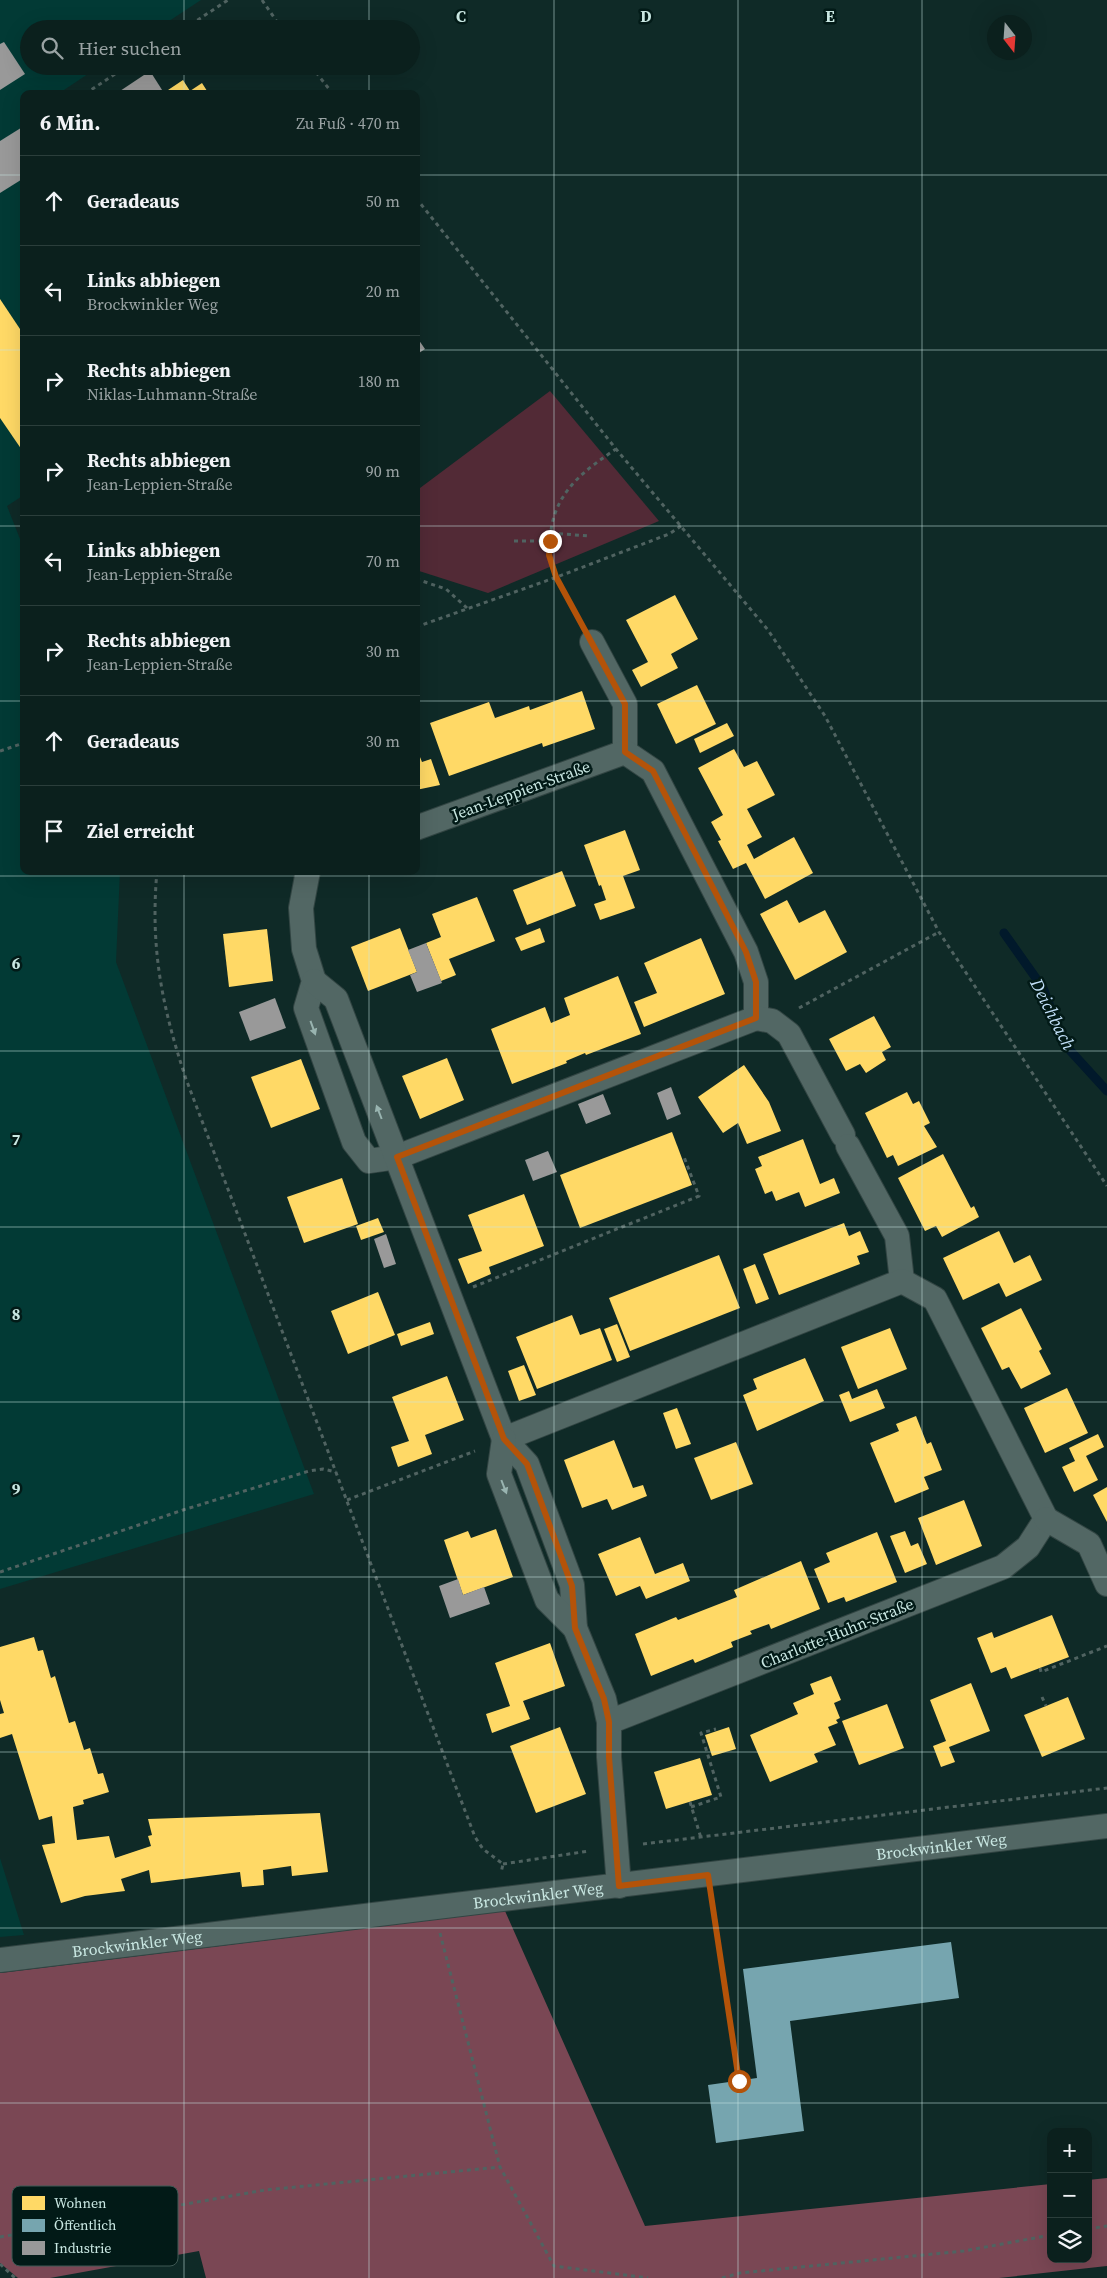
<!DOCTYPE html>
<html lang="de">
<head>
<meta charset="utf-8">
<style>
  :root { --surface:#0b201d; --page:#142826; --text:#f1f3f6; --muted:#9aa3a4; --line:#2b3e3b }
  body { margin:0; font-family:"Source Serif 4",serif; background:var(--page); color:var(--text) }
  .controls { position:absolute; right:15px; bottom:15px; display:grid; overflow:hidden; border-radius:10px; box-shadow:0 5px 20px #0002 }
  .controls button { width:45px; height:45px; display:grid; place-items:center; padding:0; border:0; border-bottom:1px solid var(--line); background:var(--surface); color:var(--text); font:25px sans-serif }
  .compass { position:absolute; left:987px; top:15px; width:45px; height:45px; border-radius:50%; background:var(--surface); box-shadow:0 5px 20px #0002; rotate:163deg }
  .stop { position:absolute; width:15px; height:15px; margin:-11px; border:4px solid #b45309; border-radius:50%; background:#fff }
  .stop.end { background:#b45309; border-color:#fff; box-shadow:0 1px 5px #0008 }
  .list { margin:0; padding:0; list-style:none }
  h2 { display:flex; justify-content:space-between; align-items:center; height:65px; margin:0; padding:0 20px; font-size:21px }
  h2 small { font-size:16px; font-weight:400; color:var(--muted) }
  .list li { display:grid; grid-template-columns:32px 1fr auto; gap:15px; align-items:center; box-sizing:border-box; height:90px; padding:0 20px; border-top:1px solid var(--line) }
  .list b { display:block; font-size:19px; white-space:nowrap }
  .list p { margin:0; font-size:16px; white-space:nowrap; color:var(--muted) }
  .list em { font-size:16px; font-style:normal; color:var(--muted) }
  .icon { flex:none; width:28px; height:28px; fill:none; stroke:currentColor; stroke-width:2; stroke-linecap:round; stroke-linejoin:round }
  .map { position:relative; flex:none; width:1107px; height:2278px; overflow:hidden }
  .search { position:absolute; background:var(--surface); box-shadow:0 5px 20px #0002; left:20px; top:20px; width:400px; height:55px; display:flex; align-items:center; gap:12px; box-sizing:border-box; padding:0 18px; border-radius:28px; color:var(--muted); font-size:19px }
  .panel { position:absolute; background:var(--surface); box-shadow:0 5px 20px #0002; left:20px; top:90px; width:400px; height:785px; border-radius:10px }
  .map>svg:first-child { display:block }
</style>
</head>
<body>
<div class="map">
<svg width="1107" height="2278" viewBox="0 0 1107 2278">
  <rect width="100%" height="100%" fill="#0f2a27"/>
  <g fill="#023a35">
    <polygon points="0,0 201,0 157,29 29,29 29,66 100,66 58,94 24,94 24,495 7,506 24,549 24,871 120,871 116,962 314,1494 0,1589"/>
    <polygon points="0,1858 24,1935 0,1937"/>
  </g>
  <polygon fill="#522a36" points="550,391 659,521 488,593 416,570 416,491"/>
  <polygon fill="#7a4754" points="505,1911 645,2226 1051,2184 1051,2259 1088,2259 1088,2180 1107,2178 1107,2266 999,2278 206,2278 199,2251 50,2278 18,2278 0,2263 0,1973"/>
  <g fill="#ffd966">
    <polygon points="183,80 190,91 202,83 209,94 162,94"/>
    <polygon points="0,299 24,335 24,453 0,418"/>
    <polygon points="675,595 698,639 671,654 678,668 641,687 632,670 648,662 626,620"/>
    <polygon points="697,685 716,724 676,744 657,704"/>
    <polygon points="582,691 595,729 543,747 542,743 449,776 430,723 489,702 495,718 529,706 530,710"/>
    <polygon points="727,723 734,736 700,753 694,739"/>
    <polygon points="416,747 422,762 431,759 440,785 416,790"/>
    <polygon points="734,749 744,767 757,761 775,795 747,809 762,837 747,845 754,859 794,837 813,873 765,899 746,863 733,869 718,841 721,840 711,822 723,815 698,768"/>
    <polygon points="625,830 640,870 623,876 635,908 600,920 594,904 606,900 601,885 599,886 584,845"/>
    <polygon points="562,871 576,906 527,925 513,890"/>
    <polygon points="477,897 495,941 449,959 456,975 441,981 426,943 441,937 432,914"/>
    <polygon points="787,900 799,923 825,910 847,952 795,980 760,914"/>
    <polygon points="400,928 417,972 368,991 351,947"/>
    <polygon points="540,928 545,942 521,951 515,938"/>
    <polygon points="267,929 273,981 229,987 223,934"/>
    <polygon points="701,938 725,994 644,1027 634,1002 657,993 644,963"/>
    <polygon points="618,976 641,1034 586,1055 585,1053 566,1061 567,1063 512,1084 491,1029 545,1007 551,1023 570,1015 564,998"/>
    <polygon points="874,1016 891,1047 882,1052 886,1060 866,1073 860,1064 846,1071 829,1039"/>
    <polygon points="447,1058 464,1100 420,1119 402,1076"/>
    <polygon points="301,1059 320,1109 271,1128 251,1077"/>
    <polygon points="744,1065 769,1102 781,1131 747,1144 738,1123 723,1133 698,1097"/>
    <polygon points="907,1092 913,1104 919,1101 930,1123 924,1126 937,1147 898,1166 893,1155 887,1158 865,1113"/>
    <polygon points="672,1132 692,1185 580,1228 560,1175"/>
    <polygon points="803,1139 820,1184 834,1178 840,1193 805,1207 799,1192 776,1201 772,1191 765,1194 755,1169 762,1166 758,1157"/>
    <polygon points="943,1154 971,1208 974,1206 979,1217 942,1237 936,1226 925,1231 898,1178"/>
    <polygon points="342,1178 358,1224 304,1243 287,1197"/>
    <polygon points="524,1194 544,1246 489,1267 491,1274 468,1284 458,1259 482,1251 468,1215"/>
    <polygon points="378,1218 384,1232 361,1240 356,1226"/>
    <polygon points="844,1223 849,1236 860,1231 869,1252 857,1256 860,1264 779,1295 763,1254"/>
    <polygon points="999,1231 1014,1263 1030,1255 1042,1280 1006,1297 999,1283 963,1300 943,1258"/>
    <polygon points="719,1255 740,1308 630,1351 609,1298"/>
    <polygon points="755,1264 769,1299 756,1304 743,1269"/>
    <polygon points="378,1292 395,1335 348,1354 331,1311"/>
    <polygon points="1021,1308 1042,1349 1039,1351 1051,1374 1021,1389 1009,1367 1002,1370 981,1328"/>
    <polygon points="572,1315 580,1335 600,1328 612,1360 537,1389 516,1337"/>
    <polygon points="430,1322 434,1334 401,1346 397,1334"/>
    <polygon points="617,1324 630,1357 617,1362 604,1329"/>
    <polygon points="890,1328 907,1369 858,1389 841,1347"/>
    <polygon points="805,1358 824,1401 757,1431 743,1395 757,1389 753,1379"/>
    <polygon points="524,1365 536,1395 519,1401 508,1371"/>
    <polygon points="447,1376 464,1420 425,1435 432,1454 398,1467 391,1447 409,1441 392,1397"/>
    <polygon points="1067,1388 1088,1433 1045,1453 1024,1408"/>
    <polygon points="877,1389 885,1408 850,1422 839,1395 849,1391 852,1399"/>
    <polygon points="677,1408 691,1444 676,1449 663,1413"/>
    <polygon points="916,1416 927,1444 931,1442 942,1470 924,1477 929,1489 895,1503 870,1443 899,1431 896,1424"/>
    <polygon points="1098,1434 1104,1447 1086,1456 1098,1480 1074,1492 1062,1467 1075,1461 1069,1448"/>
    <polygon points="614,1440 633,1488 643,1485 647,1496 612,1510 607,1499 582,1508 564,1460"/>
    <polygon points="736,1442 753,1484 711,1500 694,1458"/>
    <polygon points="1107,1487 1107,1522 1093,1495"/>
    <polygon points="964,1500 982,1546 936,1565 918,1518"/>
    <polygon points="496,1529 513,1577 463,1595 444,1540 468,1531 471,1538"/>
    <polygon points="905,1531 911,1546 918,1543 927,1564 905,1573 890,1536"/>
    <polygon points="877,1532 897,1582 846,1602 844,1597 828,1603 814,1569 830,1562 826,1553"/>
    <polygon points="640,1537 655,1574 683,1563 690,1581 646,1599 640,1586 616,1596 598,1554"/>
    <polygon points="801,1561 820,1609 771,1629 769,1624 750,1631 752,1634 731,1642 733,1647 695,1663 693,1659 651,1676 635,1634 676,1617 678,1620 737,1597 734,1590"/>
    <polygon points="1052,1615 1069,1657 1011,1679 1006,1667 991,1673 977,1638 992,1632 994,1638"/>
    <polygon points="34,1637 38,1651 43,1650 51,1678 55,1676 69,1723 75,1721 84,1750 90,1748 98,1774 103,1773 109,1792 83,1800 84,1804 73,1807 77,1840 109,1836 115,1858 151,1846 148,1836 152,1835 148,1819 320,1813 328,1872 292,1876 291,1866 263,1870 264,1885 242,1887 240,1872 151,1883 149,1870 121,1879 125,1891 85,1896 61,1903 42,1845 55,1843 52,1816 39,1820 12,1734 0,1738 0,1714 4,1713 0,1700 0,1647"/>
    <polygon points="550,1643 565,1686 523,1701 530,1719 492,1733 486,1714 510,1706 495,1663"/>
    <polygon points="831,1676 841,1700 834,1703 840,1718 836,1720 838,1723 828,1727 836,1745 814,1754 818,1762 770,1782 750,1735 798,1714 793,1703 814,1694 810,1684"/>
    <polygon points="971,1683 990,1731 949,1747 955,1762 941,1767 933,1746 946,1741 930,1700"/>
    <polygon points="1068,1697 1085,1739 1042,1757 1024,1715"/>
    <polygon points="887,1704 904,1748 859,1765 842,1721"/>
    <polygon points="560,1727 586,1794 536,1813 510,1746"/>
    <polygon points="729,1727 736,1749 712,1756 705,1735"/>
    <polygon points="700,1758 712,1795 666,1809 654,1772"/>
  </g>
  <polygon fill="#76a5af" points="951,1942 959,1998 790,2021 804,2131 716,2143 708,2085 757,2078 743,1969"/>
  <g fill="#999">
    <polygon points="4,42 25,74 0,90 0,44"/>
    <polygon points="150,71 164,93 121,94 120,91"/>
    <polygon points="24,126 24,178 0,193 0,141"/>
    <polygon points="416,336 425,349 416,355"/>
    <polygon points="426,943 442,983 417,992 410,975 417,972 408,950"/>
    <polygon points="275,998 286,1028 250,1041 239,1012"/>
    <polygon points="671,1087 681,1114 667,1120 657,1093"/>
    <polygon points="603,1094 611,1114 586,1124 578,1104"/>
    <polygon points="548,1151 557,1172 533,1181 525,1160"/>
    <polygon points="386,1234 396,1264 384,1268 374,1239"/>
    <polygon points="458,1579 463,1595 484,1587 490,1604 450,1618 439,1586"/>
  </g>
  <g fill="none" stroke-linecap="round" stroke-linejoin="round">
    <polyline stroke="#01192b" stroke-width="9" points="1004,933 1043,988 1065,1045 1107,1091"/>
    <defs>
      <g id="street">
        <polyline points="592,642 625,704 625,752"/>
        <polyline points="308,871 301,908 304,949 314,981 306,1008 354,1142 369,1161 397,1157 756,1018 756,982 746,952 653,771 625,752 416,828"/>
        <polyline points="314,981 336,999 504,1439 527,1464 572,1585 575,1628 604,1699 609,1722 609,1757 619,1886"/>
        <polyline points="756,1018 772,1021 789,1034 843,1135"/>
        <polyline points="848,1146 897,1236 902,1281"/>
        <polyline points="504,1439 902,1281 935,1299 1046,1519 1028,1547 1003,1567 609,1722"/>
        <polyline points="504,1439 499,1474 547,1600 575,1628"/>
        <polyline points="1046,1519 1089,1544 1107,1584"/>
        <path id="s1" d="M0 1960 1107 1826"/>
      </g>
    </defs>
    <use href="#street" stroke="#324543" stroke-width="26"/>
    <g stroke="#506361" stroke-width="3" stroke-dasharray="4 4" stroke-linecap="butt">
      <polyline points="262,0 282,29"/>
      <polyline points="184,29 228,0"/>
      <polyline points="311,66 333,94"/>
      <polyline points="85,94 127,66"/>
      <polyline points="416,198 616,449 768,630 825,716 939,932 1107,1186"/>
      <polyline points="551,533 589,536"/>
      <polyline points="514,541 550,541"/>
      <polyline points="416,579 446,589 467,608"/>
      <path d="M579 619C568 599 555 579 550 556 548 548 550 538 551 530 557 490 585 470 616 449"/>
      <polyline points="416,627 557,577 669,534 681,526"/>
      <polyline points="0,751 24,743"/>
      <path d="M157 871C150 948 162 1007 186 1079L475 1837 483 1849 503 1864 501 1873"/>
      <polyline points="799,1008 939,932"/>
      <polyline points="473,1287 699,1196 684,1157 682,1158"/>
      <polyline points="347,1500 475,1451"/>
      <polyline points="0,1572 183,1510 309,1471 323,1469 336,1472"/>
      <polyline points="1040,1668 1041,1672 1107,1646"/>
      <polyline points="1042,1697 1046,1706"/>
      <polyline points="690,1802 701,1838"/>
      <polyline points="691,1807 721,1797 701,1733 716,1729"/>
      <polyline points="643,1844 1107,1788"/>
      <polyline points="503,1864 589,1851"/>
      <polyline points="713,1901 739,2081"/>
      <polyline points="440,1933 500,2167 554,2266 648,2278"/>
      <polyline points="1088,2229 1107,2226"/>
      <polyline points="0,2237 265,2190 500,2167"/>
      <polyline points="0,2264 15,2278"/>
      <polyline points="722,2278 740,2273 964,2251 1051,2235"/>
    </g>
    <use href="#street" stroke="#526764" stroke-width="24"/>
  </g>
  <defs><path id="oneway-solid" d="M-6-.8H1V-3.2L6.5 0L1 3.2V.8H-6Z" transform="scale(1.25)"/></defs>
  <g fill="#99b4b0">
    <use href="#oneway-solid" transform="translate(313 1028) rotate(70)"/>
    <use href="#oneway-solid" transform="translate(379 1112) rotate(-111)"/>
    <use href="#oneway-solid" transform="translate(504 1487) rotate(69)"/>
  </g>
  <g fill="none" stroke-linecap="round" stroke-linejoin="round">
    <polyline stroke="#b45309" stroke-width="6" points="550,541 549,555 556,577 625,704 625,752 653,771 746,952 756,982 756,1018 397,1157 504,1439 527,1464 572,1586 575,1628 604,1699 609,1722 609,1757 619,1886 708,1875 739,2081"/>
  </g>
  <path fill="none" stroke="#c9e7e2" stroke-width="1" stroke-opacity="0.55" d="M184 0V29M369 0V29M554 0V2278M738 0V2278M922 0V2278M184 66V94M369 66V94M0 175H24M416 175H1107M0 350H24M416 350H1107M0 526H24M416 526H1107M0 701H24M416 701H1107M184 871V2278M369 871V2278M0 876H1107M0 1051H1107M0 1227H1107M0 1402H1107M0 1577H1107M0 1752H1107M0 1928H1107M0 2103H1107"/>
  <g text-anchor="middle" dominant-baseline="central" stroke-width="5" stroke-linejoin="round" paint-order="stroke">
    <g font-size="16" fill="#c9e7e2" stroke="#021a17">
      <text transform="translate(521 790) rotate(-20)">Jean-Leppien-Straße</text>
      <text transform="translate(837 1633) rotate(-22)">Charlotte-Huhn-Straße</text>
      <text stroke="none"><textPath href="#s1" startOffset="948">Brockwinkler Weg</textPath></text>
      <text stroke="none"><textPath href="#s1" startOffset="542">Brockwinkler Weg</textPath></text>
      <text stroke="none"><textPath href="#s1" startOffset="138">Brockwinkler Weg</textPath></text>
    </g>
    <g font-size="18" font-style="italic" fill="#c1dff8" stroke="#021a17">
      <text transform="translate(1053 1014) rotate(63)">Deichbach</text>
    </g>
  </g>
  <rect x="12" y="2186" width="166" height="80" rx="8" fill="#021a17" stroke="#3e5854" stroke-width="1"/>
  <rect x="22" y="2196" width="23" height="14" fill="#ffd966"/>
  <rect x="22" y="2219" width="23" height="13" fill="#76a5af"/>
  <rect x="22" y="2241" width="23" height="14" fill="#999"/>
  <g font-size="14" fill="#c9e7e2">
    <text x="54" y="2208">Wohnen</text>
    <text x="54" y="2230">Öffentlich</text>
    <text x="54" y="2253">Industrie</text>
  </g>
  <g font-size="16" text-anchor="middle" font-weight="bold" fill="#c9e7e2" stroke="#021a17" stroke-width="5" stroke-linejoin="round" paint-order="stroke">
    <text x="461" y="22">C</text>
    <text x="646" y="22">D</text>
    <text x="830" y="22">E</text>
    <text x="16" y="969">6</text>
    <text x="16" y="1145">7</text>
    <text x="16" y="1320">8</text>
    <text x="16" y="1495">9</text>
  </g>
</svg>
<div class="controls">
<button>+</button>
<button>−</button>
<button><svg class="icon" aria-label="layers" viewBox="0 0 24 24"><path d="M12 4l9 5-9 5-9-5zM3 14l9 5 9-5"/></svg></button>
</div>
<svg class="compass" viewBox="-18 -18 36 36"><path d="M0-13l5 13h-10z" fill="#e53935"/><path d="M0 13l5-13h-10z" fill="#9aa3a4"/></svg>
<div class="stop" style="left:739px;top:2081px"></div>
<div class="stop end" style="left:550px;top:541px"></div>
<div class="search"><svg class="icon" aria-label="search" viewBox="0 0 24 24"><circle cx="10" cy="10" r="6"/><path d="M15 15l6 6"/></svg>Hier suchen</div>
<section class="panel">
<h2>6 Min.<small>Zu Fuß · 470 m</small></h2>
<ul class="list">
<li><svg class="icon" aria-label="ahead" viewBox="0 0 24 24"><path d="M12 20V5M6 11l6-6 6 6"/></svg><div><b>Geradeaus</b></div><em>50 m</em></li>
<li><svg class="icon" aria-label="left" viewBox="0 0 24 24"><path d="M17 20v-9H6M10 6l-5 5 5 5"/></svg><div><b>Links abbiegen</b><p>Brockwinkler Weg</p></div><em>20 m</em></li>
<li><svg class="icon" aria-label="right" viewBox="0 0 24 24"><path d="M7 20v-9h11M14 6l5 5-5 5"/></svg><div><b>Rechts abbiegen</b><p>Niklas-Luhmann-Straße</p></div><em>180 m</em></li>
<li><svg class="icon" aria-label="right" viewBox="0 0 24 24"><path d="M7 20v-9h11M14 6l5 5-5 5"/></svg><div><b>Rechts abbiegen</b><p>Jean-Leppien-Straße</p></div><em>90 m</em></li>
<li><svg class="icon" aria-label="left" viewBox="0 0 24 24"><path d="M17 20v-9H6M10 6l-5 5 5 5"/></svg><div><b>Links abbiegen</b><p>Jean-Leppien-Straße</p></div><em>70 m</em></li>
<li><svg class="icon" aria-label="right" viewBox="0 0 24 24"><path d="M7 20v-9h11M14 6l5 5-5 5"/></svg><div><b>Rechts abbiegen</b><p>Jean-Leppien-Straße</p></div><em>30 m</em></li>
<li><svg class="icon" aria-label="ahead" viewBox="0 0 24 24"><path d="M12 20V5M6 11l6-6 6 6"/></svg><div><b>Geradeaus</b></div><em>30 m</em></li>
<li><svg class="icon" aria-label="arrive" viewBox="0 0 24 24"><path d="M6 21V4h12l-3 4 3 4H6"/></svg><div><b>Ziel erreicht</b></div></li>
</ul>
</section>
</div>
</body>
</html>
